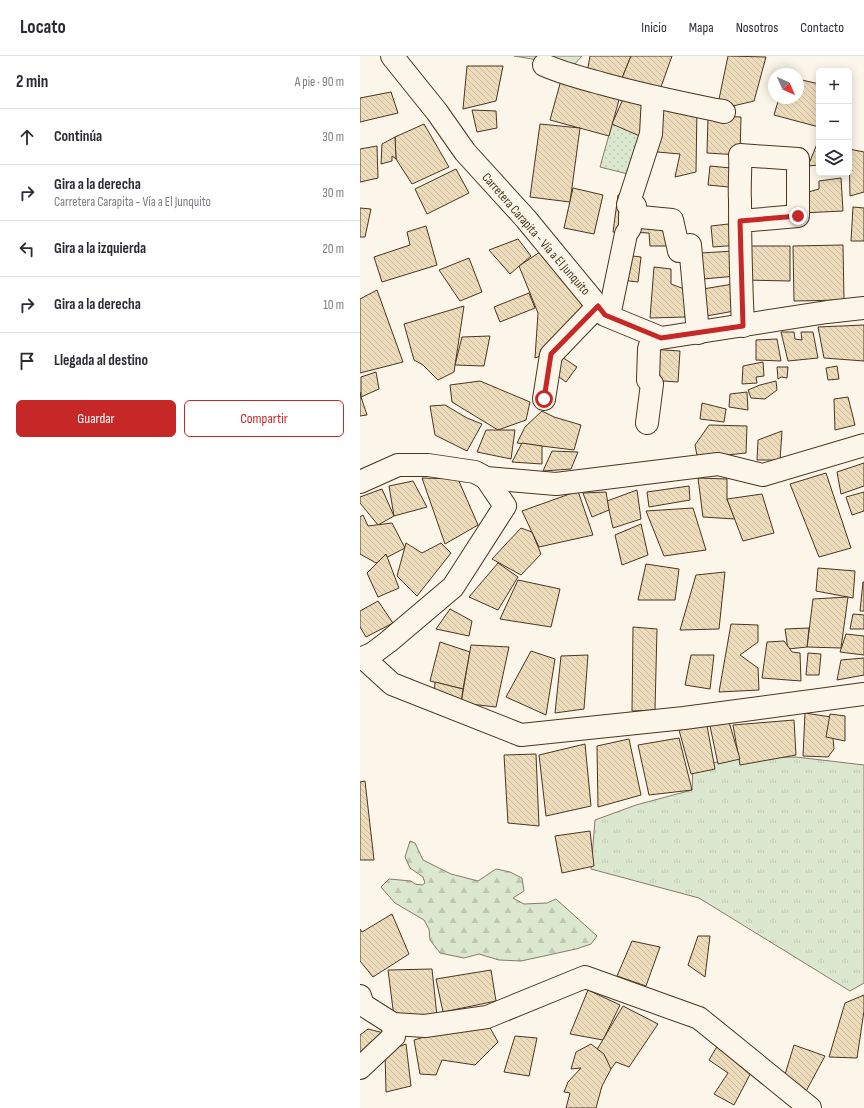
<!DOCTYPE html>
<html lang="es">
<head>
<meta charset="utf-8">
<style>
  :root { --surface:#fff; --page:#f2f2f3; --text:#2b2b33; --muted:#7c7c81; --line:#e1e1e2; --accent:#c62828 }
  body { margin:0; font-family:"Sofia Sans Condensed",sans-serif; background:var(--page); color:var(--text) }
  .controls { position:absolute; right:12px; top:12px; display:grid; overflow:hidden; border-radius:6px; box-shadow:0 2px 10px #0003 }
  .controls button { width:36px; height:36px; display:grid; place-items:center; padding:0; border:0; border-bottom:1px solid var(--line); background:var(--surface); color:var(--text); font:20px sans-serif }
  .compass { position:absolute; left:408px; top:12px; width:36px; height:36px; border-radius:50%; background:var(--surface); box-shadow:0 2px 10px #0003; rotate:135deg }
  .stop { position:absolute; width:12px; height:12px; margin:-9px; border:3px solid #c62828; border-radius:50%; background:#fff }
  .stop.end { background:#c62828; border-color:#fff; box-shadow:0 1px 4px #0008 }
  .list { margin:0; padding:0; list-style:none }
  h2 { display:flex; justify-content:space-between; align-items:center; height:52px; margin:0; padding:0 16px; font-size:17px }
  h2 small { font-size:13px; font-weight:400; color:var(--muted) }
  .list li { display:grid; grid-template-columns:26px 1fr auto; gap:12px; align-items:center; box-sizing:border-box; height:56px; padding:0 16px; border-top:1px solid var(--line) }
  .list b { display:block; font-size:15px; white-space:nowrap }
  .list p { margin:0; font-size:13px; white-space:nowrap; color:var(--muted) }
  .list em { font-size:13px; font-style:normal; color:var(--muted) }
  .actions { display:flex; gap:8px; padding:12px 16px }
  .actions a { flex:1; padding:9px 0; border:1px solid var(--accent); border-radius:6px; text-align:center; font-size:14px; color:var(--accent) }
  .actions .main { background:var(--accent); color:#fff }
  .icon { flex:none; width:22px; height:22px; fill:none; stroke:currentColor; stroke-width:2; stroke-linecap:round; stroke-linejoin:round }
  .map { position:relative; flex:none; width:504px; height:1052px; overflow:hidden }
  header { display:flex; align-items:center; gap:24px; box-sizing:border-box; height:56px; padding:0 20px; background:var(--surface); border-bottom:1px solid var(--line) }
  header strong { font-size:19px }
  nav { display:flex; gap:22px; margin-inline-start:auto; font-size:14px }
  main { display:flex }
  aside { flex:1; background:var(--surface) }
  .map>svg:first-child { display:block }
</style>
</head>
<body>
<header>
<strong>Locato</strong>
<nav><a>Inicio</a><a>Mapa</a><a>Nosotros</a><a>Contacto</a></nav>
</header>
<main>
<aside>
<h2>2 min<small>A pie · 90 m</small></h2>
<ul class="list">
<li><svg class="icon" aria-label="ahead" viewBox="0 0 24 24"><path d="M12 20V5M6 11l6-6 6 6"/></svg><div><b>Continúa</b></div><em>30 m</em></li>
<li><svg class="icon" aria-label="right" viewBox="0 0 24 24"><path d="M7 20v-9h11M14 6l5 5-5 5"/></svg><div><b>Gira a la derecha</b><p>Carretera Carapita - Vía a El Junquito</p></div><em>30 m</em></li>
<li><svg class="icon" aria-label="left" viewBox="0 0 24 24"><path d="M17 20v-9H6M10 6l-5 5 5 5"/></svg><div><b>Gira a la izquierda</b></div><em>20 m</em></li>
<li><svg class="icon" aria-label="right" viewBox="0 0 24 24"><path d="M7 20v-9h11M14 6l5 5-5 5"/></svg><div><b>Gira a la derecha</b></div><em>10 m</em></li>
<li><svg class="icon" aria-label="arrive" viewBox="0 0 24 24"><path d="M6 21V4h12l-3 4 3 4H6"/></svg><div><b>Llegada al destino</b></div></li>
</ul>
<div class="actions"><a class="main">Guardar</a><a>Compartir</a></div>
</aside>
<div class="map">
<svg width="504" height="1052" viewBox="0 0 504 1052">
  <defs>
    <pattern id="grass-tufts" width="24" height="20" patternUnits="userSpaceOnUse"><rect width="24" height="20" fill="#dce7d0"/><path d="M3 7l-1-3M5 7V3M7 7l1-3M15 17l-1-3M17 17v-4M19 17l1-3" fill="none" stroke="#bec7b2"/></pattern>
    <pattern id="forest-firs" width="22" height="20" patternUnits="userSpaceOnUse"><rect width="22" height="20" fill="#dce7d0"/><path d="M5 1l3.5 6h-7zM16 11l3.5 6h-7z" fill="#bec7b2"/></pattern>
    <pattern id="park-dots" width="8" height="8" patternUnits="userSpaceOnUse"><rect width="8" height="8" fill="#dce7d0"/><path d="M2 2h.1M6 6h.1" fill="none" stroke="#bec7b2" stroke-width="1.8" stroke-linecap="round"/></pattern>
    <pattern id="building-back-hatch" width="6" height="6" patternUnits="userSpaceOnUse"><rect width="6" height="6" fill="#ecdcbc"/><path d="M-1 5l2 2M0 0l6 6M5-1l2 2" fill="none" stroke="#ccbda1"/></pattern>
  </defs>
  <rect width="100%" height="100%" fill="#fbf6e9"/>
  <g fill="url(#grass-tufts)" stroke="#887966">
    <polygon points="154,0 222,0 213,10"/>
    <polygon points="436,701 504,709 504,927 490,935 339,842 231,813 235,764 276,749 332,734 333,710 382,702"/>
  </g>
  <polygon fill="url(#forest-firs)" stroke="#887966" points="50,785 55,787 63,804 91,818 118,825 136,813 150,816 162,822 164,835 153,842 164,848 187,847 196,843 237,880 231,888 216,893 161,905 139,904 119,898 104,902 80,897 70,884 69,873 64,864 35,847 21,831 29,823 51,825 55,828 62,829 65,827 63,821 50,812 45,801"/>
  <polygon fill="url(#park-dots)" stroke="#887966" points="252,68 291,78 280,121 240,111"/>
  <g fill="url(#building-back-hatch)" stroke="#4a3520">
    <polygon points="230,0 271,0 258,32 226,23"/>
    <polygon points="271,0 312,0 297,42 258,32"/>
    <polygon points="368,0 406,1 394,45 373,50 358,48"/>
    <polygon points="107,10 143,10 136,45 103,53"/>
    <polygon points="203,17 262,33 249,80 190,64"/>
    <polygon points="438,23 459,28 459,71 414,59 419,42 438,42"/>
    <polygon points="31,36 38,57 0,66 0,42"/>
    <polygon points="293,41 337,50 336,116 315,121 320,98 286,95"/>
    <polygon points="263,43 292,51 282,81 252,68"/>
    <polygon points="112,54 136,55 137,72 117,76"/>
    <polygon points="348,60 381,61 380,99 347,97"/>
    <polygon points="64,68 89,111 52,128 36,103 35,81"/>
    <polygon points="180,68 220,72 210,146 170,141"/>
    <polygon points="35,81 36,103 32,100 32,105 21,108 22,88"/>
    <polygon points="459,83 459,109 448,110"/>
    <polygon points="17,90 18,122 0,126 0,93"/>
    <polygon points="489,93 504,96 504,136 490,140"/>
    <polygon points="350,110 381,113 379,132 348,129"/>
    <polygon points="96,113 109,137 67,158 55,133"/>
    <polygon points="481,122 483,155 441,157 438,139 459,133 459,125"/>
    <polygon points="213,132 243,139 234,178 204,172"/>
    <polygon points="258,139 271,141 266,178 253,176"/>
    <polygon points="493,151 504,152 504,185 491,185"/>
    <polygon points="0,152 11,153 5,181 0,181"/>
    <polygon points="270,160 312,164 318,190 290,190 289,177 268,176"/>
    <polygon points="377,167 379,189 353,191 351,170"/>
    <polygon points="66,170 77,209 22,226 14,201 50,189 47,176"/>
    <polygon points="158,183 171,200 150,218 129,194"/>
    <polygon points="483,189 484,244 434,245 433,190"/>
    <polygon points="384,190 430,190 430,225 383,224"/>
    <polygon points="186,192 236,251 189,297 175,302 178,257 159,210"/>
    <polygon points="374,195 376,220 343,223 341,197"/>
    <polygon points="264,199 281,201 278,226 261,224"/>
    <polygon points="109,202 122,236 100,245 79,214"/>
    <polygon points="294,211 311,213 311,228 327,234 325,261 290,262"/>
    <polygon points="379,227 380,254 335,262 337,234"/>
    <polygon points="17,234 43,306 0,317 0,243"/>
    <polygon points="169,237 175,252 140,266 134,251"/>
    <polygon points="104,250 94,316 78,324 63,309 54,304 44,268"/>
    <polygon points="504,269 504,305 464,302 458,271"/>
    <polygon points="421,276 434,276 435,283 442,284 441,276 453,276 458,302 428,305"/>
    <polygon points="130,280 124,310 95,309 102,281"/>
    <polygon points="417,283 421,305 396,304 396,284"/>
    <polygon points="289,293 320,295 318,326 288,324"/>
    <polygon points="199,299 217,311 206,326 189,314"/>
    <polygon points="403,306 404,320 396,321 397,327 382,328 383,310"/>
    <polygon points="477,310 479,323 468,324 466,312"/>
    <polygon points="417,311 428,311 427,322 421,321 418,323"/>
    <polygon points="16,316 19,333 1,341 1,321"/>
    <polygon points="120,325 170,346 166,364 138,374 92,346 90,329"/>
    <polygon points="416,325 417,334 405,343 391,342 388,334 400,329"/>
    <polygon points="0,336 1,341 7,359 0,360"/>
    <polygon points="387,336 388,354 369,351 370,338"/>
    <polygon points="488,341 495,369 475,374 474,343"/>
    <polygon points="342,347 366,353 364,366 340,363"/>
    <polygon points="85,349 107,362 122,368 107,395 75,379 70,350"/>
    <polygon points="182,355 194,361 221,369 214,394 157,387 165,371"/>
    <polygon points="349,369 387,370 386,397 357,400 339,410 335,389"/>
    <polygon points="126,374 155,374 151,403 117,396"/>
    <polygon points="422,375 420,404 397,404 398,384"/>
    <polygon points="162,387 182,390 182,408 152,406"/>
    <polygon points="192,395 218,396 211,413 183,415"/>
    <polygon points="504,407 504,430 481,438 477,416"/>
    <polygon points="466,417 491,492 459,501 430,428"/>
    <polygon points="62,422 98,423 118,469 85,488"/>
    <polygon points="338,422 367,423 367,443 375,463 343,461"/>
    <polygon points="53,425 67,451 34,460 29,430"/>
    <polygon points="329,430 330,444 289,451 287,436"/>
    <polygon points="22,433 34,460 18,469 0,447 0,441"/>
    <polygon points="277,434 281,463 253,472 247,445"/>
    <polygon points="218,435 233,479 179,491 162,455"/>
    <polygon points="246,436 249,454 232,461 223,437"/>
    <polygon points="504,436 504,455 492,459 486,441"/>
    <polygon points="402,438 414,477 383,485 367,443"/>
    <polygon points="333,452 346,494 304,500 286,455"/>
    <polygon points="3,459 8,470 32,467 45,492 16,507 0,498 0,461"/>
    <polygon points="281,468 288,499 262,509 255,479"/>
    <polygon points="161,472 172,476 181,498 161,519 132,503"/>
    <polygon points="46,487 62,497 81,487 91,497 57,540 37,520"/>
    <polygon points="26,498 39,532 18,541 7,517"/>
    <polygon points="138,507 158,521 138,554 109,541"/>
    <polygon points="286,508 319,513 315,544 278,544"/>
    <polygon points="458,512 495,515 493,542 456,535"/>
    <polygon points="365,516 359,573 320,574 336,519"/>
    <polygon points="158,524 200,533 191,571 140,563"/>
    <polygon points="503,526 504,526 504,555 500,555"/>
    <polygon points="488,541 481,592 447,591 453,543"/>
    <polygon points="18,545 33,567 6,581 0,571 0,555"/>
    <polygon points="90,553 112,565 109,580 76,573"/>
    <polygon points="493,558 504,559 504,573 490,573"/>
    <polygon points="371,568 398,569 398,586 380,599 398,612 399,634 359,636"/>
    <polygon points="273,571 297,573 295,654 272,655"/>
    <polygon points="449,572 447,591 428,593 425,573"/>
    <polygon points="486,578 504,580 504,599 480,596"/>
    <polygon points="424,585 432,596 440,597 441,625 402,622 407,586"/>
    <polygon points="80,586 110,596 103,633 70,625"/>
    <polygon points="111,589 149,591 136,651 101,647"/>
    <polygon points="171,595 195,603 186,659 146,641"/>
    <polygon points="448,597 461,598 459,619 446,619"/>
    <polygon points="228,599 224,653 195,657 201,600"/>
    <polygon points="331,599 354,599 350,633 325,629"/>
    <polygon points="504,602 504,619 477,624 481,604"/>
    <polygon points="75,626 103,633 100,654 74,641"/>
    <polygon points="445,657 471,661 474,693 468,701 443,700"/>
    <polygon points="470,658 485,660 485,685 466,681"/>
    <polygon points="434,664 436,699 380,709 373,669"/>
    <polygon points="369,666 380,703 358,708 350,670"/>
    <polygon points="347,670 355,713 331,718 319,674"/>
    <polygon points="319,682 332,734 289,739 278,689"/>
    <polygon points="269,683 281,739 238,751 237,690"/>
    <polygon points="225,688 231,750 186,760 179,699"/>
    <polygon points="176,698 179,770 148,767 144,699"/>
    <polygon points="5,725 14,804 0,804 0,726"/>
    <polygon points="230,775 234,810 202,817 195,780"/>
    <polygon points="32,858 49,898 13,921 0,905 0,873 2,876"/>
    <polygon points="338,880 350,880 345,921 328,909"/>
    <polygon points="272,885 300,891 286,930 257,920"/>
    <polygon points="72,913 77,960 34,961 28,914"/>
    <polygon points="131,914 136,945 83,956 76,923"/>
    <polygon points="228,934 260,949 243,984 210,978"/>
    <polygon points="504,939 504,955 497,1002 469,1001 485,947"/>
    <polygon points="263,950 298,968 269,1011 256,1006 251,1013 245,1011 246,1006 232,1002"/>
    <polygon points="128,968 138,986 115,1009 82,1004 76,1019 60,1018 54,984 75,978"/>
    <polygon points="8,973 28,978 0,1004 0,979"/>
    <polygon points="155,980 177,982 169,1020 144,1016"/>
    <polygon points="359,987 395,1009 374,1049 354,1038 368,1017 349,1004"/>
    <polygon points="46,988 51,1030 26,1036 25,996"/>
    <polygon points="231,988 244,998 251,1013 242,1030 236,1052 206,1052 210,1037 204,1036 208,1026 221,1012 211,1013 216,996"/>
    <polygon points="434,989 465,1000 444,1039 423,1025"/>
  </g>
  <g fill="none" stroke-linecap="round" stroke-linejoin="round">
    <defs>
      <g id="minor">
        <polyline points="32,0 77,56 105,96 166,163 245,259 301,282 467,256 504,252"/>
        <path d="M184 9C202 17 221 22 240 27 278 38 317 46 356 54L364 56 363 55 356 54"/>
        <polyline points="270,160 312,164 319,195 330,189 338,277"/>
        <path d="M380 165 438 160V103L380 99C381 114 379 129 380 144 380 186 381 228 383 270"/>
        <polyline points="249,260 266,178 270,172 270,160 275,150 268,149 291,78 293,41"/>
        <polyline points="184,343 191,299 238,250"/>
        <polyline points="287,367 292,328 288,324 289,293 293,280"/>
        <polyline points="0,426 38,409 68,409 115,416 126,422 196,428 358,408 403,419 504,389"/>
        <polyline points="12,598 9,607 32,628 161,679 324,662 504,638"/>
        <polyline points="0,603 12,598 28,586 93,531 145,450 126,422"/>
        <polyline points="0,940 3,949 33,968 65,970 127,961 225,921 339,962 450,1052"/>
        <polyline points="0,1012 34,980 33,968"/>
      </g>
    </defs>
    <use href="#minor" stroke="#4a3520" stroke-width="24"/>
    <use href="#minor" stroke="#fbf6e9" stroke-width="22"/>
  </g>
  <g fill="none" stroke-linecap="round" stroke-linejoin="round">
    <polyline stroke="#c62828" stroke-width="5" points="184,343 191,298 238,250 245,259 301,282 383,270 380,165 438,160"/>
  </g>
  <g text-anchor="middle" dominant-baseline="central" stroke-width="3" stroke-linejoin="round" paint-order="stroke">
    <g font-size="13" fill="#4a3520" stroke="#fbf6e9">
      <text transform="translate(176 178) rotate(49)">Carretera Carapita - Vía a El Junquito</text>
    </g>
  </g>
</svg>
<div class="controls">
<button>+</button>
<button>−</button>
<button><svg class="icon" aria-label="layers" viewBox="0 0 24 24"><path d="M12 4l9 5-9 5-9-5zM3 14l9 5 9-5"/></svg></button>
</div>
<svg class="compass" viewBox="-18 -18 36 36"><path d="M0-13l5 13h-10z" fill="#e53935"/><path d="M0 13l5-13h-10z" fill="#7c7c81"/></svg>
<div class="stop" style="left:184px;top:343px"></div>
<div class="stop end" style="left:438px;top:160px"></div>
</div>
</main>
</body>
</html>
